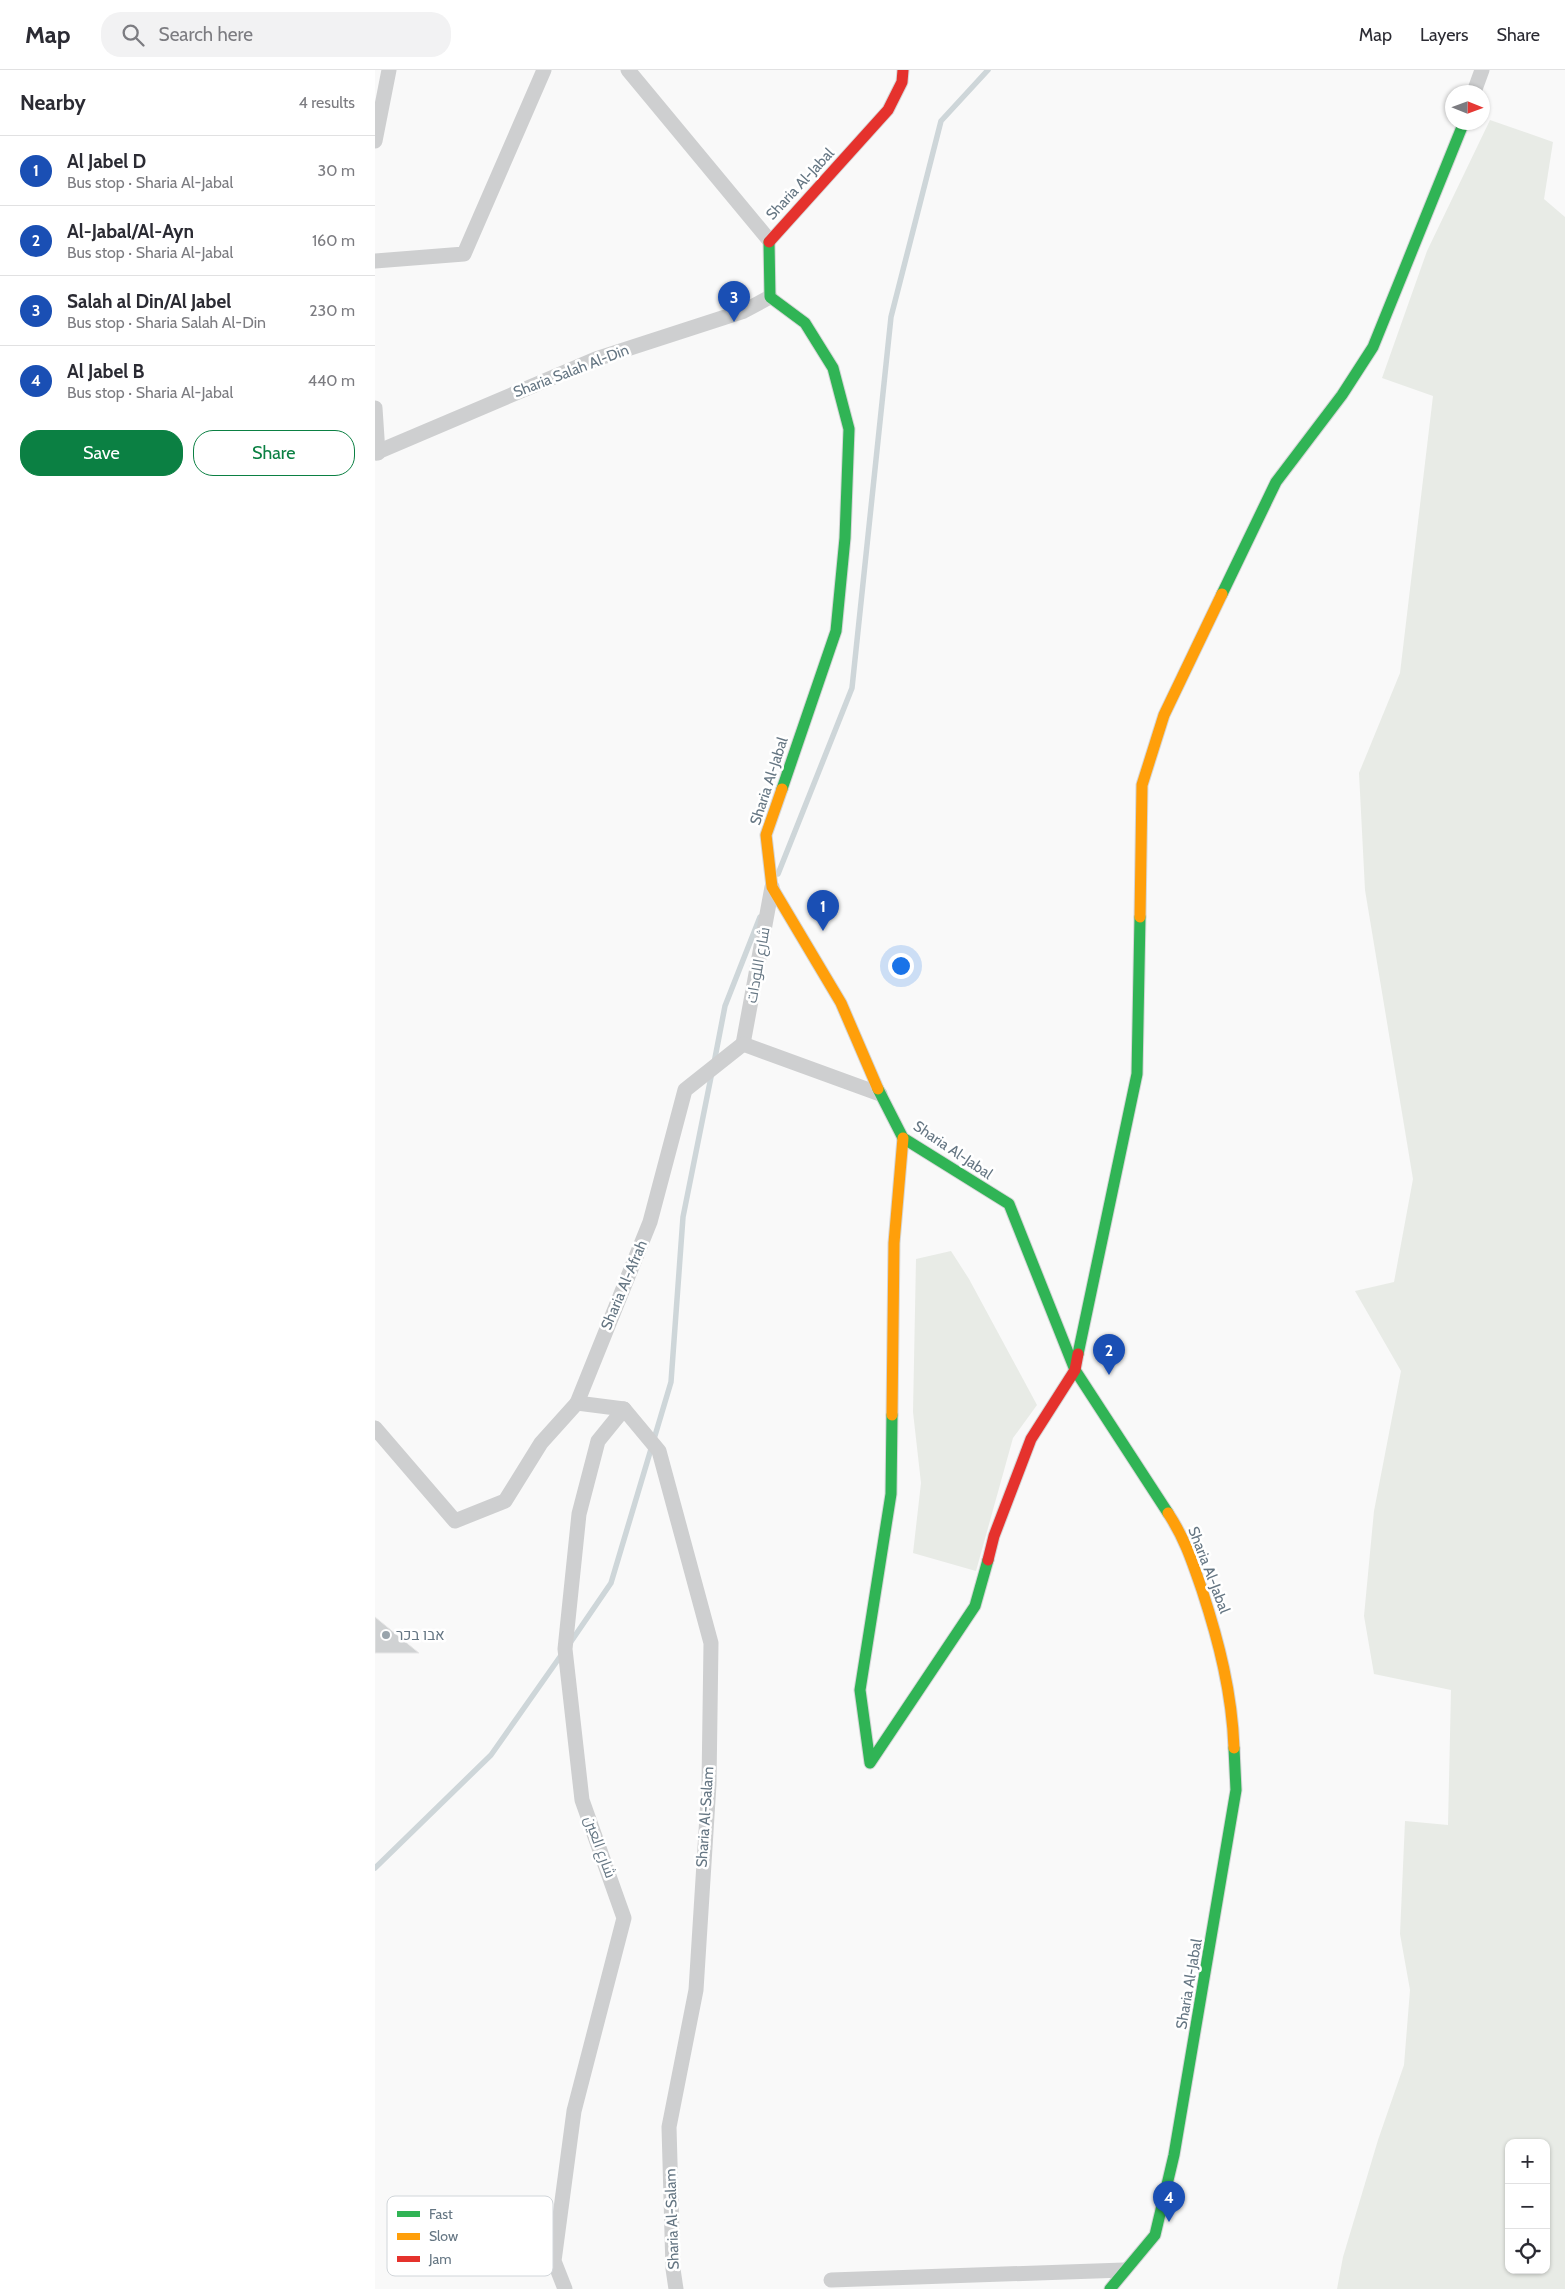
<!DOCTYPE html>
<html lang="en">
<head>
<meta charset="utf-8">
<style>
  :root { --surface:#fff; --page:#f2f2f3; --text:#2b2b33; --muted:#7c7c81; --line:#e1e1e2; --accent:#0b8043 }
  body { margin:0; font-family:Cabin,Cairo,Heebo,sans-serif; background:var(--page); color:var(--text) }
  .controls { position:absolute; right:15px; bottom:15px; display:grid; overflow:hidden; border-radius:10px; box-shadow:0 1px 4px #0004 }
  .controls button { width:45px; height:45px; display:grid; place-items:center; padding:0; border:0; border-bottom:1px solid var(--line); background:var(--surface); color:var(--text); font:25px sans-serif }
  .compass { position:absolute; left:1070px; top:15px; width:45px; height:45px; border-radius:50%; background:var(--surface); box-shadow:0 1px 4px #0004; rotate:91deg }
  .you { position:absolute; left:525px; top:895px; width:18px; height:18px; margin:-12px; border:4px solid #fff; border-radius:50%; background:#1a73e8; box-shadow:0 0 0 8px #1a73e833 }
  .badge { display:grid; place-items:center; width:32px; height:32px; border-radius:50%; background:var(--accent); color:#fff; font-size:16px; font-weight:700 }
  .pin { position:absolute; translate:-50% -41px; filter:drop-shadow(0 1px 2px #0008) }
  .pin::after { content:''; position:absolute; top:26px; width:18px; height:15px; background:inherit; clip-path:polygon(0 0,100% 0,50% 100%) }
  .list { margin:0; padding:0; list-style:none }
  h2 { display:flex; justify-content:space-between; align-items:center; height:65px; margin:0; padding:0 20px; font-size:21px }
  h2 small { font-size:16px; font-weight:400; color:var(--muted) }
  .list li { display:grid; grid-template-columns:32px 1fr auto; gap:15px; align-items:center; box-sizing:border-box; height:70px; padding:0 20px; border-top:1px solid var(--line) }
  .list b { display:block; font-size:19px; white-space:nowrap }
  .list p { margin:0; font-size:16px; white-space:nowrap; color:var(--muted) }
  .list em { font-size:16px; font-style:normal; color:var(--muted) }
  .actions { display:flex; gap:10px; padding:15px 20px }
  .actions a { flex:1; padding:11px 0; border:1px solid var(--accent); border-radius:20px; text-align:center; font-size:18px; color:var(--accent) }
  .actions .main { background:var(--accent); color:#fff }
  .icon { flex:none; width:28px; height:28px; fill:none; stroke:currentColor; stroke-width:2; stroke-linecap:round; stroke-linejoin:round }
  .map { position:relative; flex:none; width:1190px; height:2219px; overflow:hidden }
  header { display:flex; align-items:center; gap:30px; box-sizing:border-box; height:70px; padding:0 25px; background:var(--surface); border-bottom:1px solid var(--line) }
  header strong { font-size:24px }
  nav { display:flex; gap:28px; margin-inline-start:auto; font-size:18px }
  .search { width:350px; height:45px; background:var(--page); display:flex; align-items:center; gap:12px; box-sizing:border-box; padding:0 18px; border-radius:20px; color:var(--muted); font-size:19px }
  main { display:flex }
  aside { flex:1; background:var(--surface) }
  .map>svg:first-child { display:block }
</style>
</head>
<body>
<header>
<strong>Map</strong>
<div class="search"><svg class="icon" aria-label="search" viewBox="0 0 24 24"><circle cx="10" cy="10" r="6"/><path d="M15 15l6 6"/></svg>Search here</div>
<nav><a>Map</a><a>Layers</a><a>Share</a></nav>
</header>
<main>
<aside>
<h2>Nearby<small>4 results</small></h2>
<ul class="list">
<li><span class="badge" style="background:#1a4fb4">1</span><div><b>Al Jabel D</b><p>Bus stop · Sharia Al-Jabal</p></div><em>30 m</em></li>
<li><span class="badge" style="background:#1a4fb4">2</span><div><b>Al-Jabal/Al-Ayn</b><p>Bus stop · Sharia Al-Jabal</p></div><em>160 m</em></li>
<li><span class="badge" style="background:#1a4fb4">3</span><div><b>Salah al Din/Al Jabel</b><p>Bus stop · Sharia Salah Al-Din</p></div><em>230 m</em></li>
<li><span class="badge" style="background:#1a4fb4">4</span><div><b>Al Jabel B</b><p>Bus stop · Sharia Al-Jabal</p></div><em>440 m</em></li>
</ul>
<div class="actions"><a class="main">Save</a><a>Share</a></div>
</aside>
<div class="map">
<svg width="1190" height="2219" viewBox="0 0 1190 2219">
  <rect width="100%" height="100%" fill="#f9f9f9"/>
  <g fill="#e8ebe6" fill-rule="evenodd">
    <path d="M1115 50 1178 72 1169 129 1190 147V2219H962L968 2187 1003 2070 1029 1995 1035 1920 1025 1864 1030 1751 1073 1755 1076 1620 999 1604 989 1546 999 1441 1026 1301 980 1221 1019 1212 1038 1109 990 820 984 703 1025 603 1058 326 1007 308 1052 181ZM1134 2073H1171V2200H1134Z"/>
    <polygon points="576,1181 594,1209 662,1335 638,1368 601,1501 538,1483 546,1413 538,1342 541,1189"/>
  </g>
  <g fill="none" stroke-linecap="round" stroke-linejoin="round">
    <g stroke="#ced6d9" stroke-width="5.5">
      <polyline points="403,804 477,618 516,247 566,51 613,0"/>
      <polyline points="339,993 350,936 385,847"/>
      <polyline points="195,1573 236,1513 296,1312 308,1147 337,1002"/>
      <polyline points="0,1798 116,1685 187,1584"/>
    </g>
  </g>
  <polygon fill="#d0d2d3" stroke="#e8e8e8" points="0,1547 44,1583 0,1583"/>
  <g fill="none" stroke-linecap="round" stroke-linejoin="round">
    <defs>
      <g id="fast">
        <polyline points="394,172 395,227 430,253 458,298 474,359 470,468 461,561 407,719"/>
        <polyline points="847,524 901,412 967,325 998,277 1089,52"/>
        <polyline points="503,1019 528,1068 634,1134 700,1300 793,1443"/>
        <polyline points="703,1284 762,1004 765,847"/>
        <polyline points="517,1345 516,1424 485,1620 495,1693 600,1536 613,1490"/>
        <polyline points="735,2219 780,2165 799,2085 861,1720 859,1678"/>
      </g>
      <g id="slow">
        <polyline points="407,719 391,765 397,817 466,933 503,1019"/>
        <polyline points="765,847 767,715 789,645 847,524"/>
        <polyline points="517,1345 519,1173 528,1068"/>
        <path d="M793 1443C810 1469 817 1491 827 1520 844 1572 857 1623 859 1678"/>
      </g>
      <g id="jam">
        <polyline points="394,172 513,40 527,12 528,0"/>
        <polyline points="613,1490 619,1466 656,1369 700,1300 703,1284"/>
      </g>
    </defs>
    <use href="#fast" stroke="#d5d6d7" stroke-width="13"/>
    <use href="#slow" stroke="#d5d6d7" stroke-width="13"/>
    <use href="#jam" stroke="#d5d6d7" stroke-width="13"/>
    <g stroke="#cecfd0" stroke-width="15">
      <polyline points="253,0 394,170"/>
      <polyline points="1099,22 1107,0"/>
      <polyline points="0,71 14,0"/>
      <polyline points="0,191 89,184 169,0"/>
      <polyline points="0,338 3,383"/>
      <polyline points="0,383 221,289 369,241 395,227"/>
      <polyline points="368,974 397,817"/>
      <polyline points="202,1333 249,1339 284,1381 336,1573 334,1714 321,1920 294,2057 298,2199 301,2219"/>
      <polyline points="0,1358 80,1451 130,1431 166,1373 202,1333 275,1152 310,1020 368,974 505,1024"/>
      <polyline points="456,2210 749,2200"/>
      <polyline points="190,2219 179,2191 199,2041 249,1848 207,1730 190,1579 204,1444 223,1371 249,1339"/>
    </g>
    <use href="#fast" stroke="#30b455" stroke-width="11"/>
    <use href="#slow" stroke="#ff9f0a" stroke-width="11"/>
    <use href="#jam" stroke="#e5322d" stroke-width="11"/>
  </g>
  <circle fill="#99a4ac" stroke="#fff" stroke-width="2" cx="11" cy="1565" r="5"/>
  <g text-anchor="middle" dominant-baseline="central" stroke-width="5" stroke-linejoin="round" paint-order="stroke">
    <g font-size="15" fill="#657683" stroke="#fff">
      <text transform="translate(425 114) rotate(-47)">Sharia Al-Jabal</text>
      <text transform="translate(196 301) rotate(-21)">Sharia Salah Al-Din</text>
      <text transform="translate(394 711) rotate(-72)">Sharia Al-Jabal</text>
      <text transform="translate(383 895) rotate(-80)">شارع اللودات</text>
      <text transform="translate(578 1080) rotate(34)">Sharia Al-Jabal</text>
      <text transform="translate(249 1215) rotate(-67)">Sharia Al-Afrah</text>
      <text transform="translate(834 1500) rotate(69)">Sharia Al-Jabal</text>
      <text transform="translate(330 1747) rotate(-86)">Sharia Al-Salam</text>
      <text transform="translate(225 1777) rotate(70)">شارع العين</text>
      <text transform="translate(814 1914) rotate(-80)">Sharia Al-Jabal</text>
      <text transform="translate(297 2149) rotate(-92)">Sharia Al-Salam</text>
    </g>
    <g font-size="15" fill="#657683" stroke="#fff" text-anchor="start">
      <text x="21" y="1565">אבו בכר</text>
    </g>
  </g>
  <rect x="12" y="2126" width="166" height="80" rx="8" fill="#fff" stroke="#d1d6da" stroke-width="1"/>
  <rect x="22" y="2141" width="23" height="6" fill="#30b455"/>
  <rect x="22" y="2163" width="23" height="7" fill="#ff9f0a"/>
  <rect x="22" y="2186" width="23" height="6" fill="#e5322d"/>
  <g font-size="14" fill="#657683">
    <text x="54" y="2149">Fast</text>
    <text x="54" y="2171">Slow</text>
    <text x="54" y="2194">Jam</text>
  </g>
</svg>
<div class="controls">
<button>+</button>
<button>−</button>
<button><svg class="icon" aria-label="locate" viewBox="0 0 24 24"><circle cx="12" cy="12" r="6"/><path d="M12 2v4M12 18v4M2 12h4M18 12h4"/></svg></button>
</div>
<svg class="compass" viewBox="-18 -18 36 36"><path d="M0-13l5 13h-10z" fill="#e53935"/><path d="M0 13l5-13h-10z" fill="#7c7c81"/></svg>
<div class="you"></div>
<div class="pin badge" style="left:448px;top:861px;background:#1a4fb4">1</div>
<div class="pin badge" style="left:734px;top:1305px;background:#1a4fb4">2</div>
<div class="pin badge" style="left:359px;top:252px;background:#1a4fb4">3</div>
<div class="pin badge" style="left:794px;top:2152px;background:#1a4fb4">4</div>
</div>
</main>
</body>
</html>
